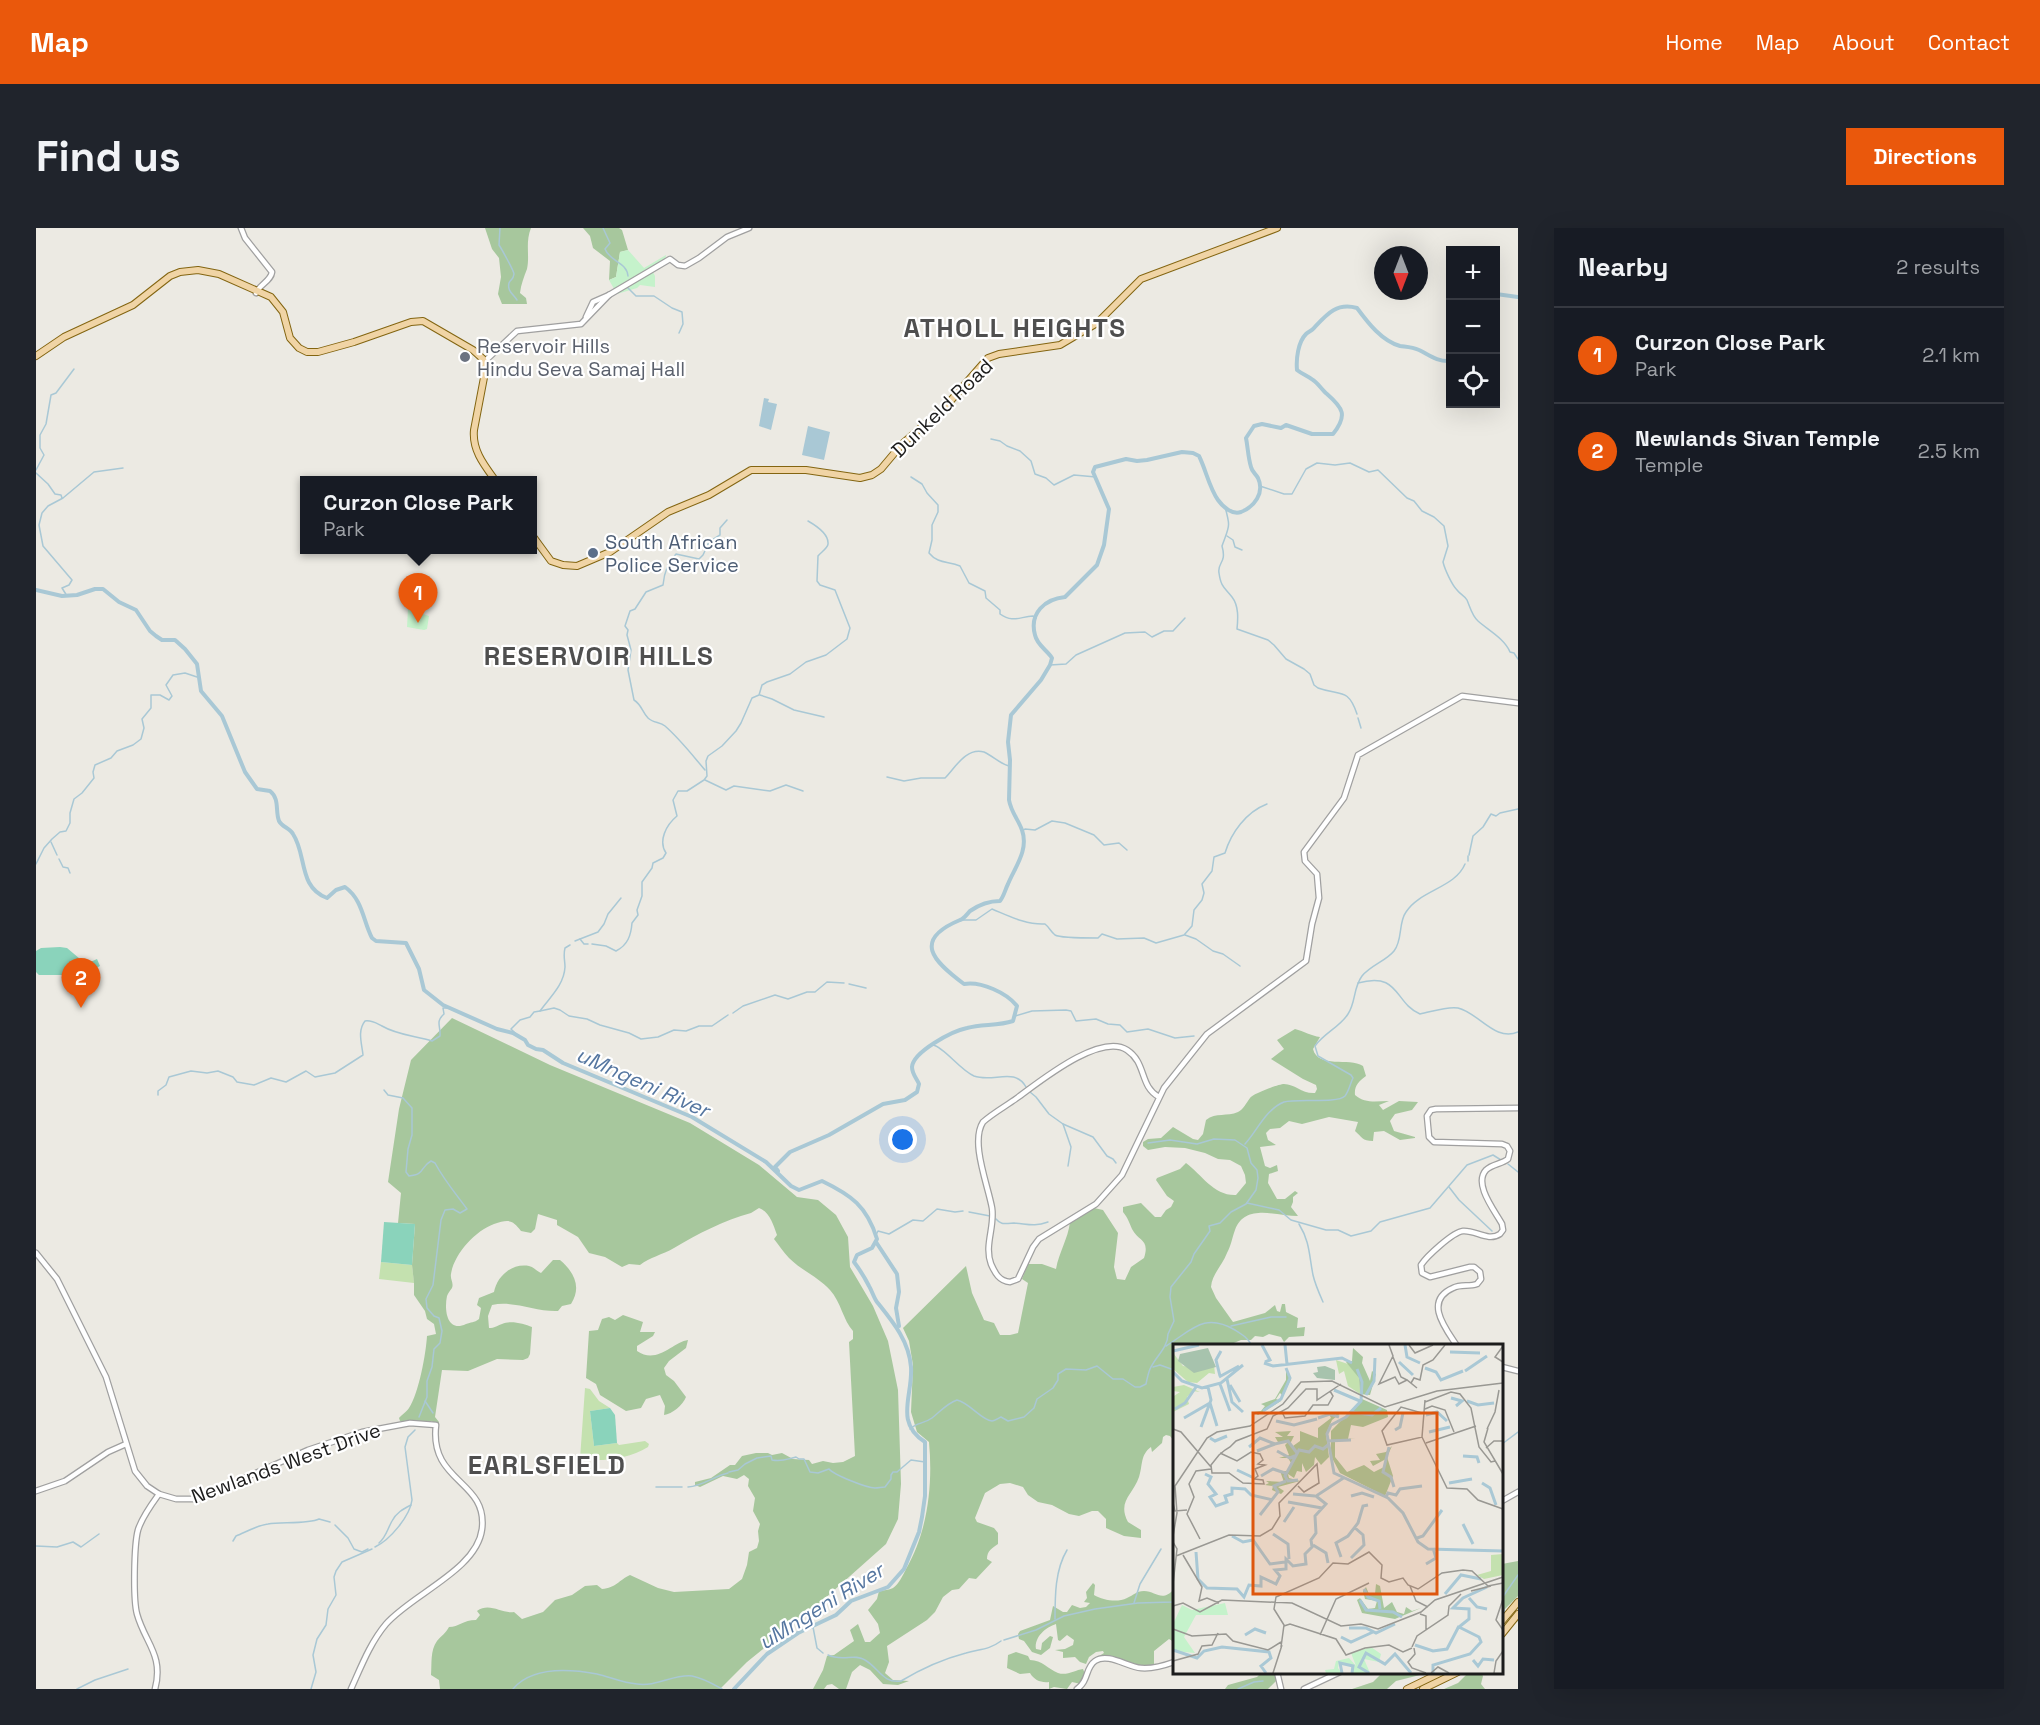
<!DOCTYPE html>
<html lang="en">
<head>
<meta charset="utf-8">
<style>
  :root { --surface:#171b24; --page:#20242c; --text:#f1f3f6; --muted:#9ea1a6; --line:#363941; --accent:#ea580c }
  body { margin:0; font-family:"Space Grotesk",sans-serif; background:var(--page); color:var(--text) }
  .controls { position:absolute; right:18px; top:18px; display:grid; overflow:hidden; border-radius:0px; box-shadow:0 6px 24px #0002 }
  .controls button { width:54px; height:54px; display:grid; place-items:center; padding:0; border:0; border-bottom:2px solid var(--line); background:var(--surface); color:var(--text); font:30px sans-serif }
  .compass { position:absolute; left:1338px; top:18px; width:54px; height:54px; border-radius:50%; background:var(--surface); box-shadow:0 6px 24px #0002; rotate:180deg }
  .you { position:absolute; left:867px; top:912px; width:21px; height:21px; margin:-15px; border:4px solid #fff; border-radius:50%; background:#1a73e8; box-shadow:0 0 0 9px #1a73e833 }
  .badge { display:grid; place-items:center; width:39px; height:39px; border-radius:50%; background:var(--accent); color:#fff; font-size:20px; font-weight:700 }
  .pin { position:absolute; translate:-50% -50px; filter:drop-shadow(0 2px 3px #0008) }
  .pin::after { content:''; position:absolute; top:32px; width:21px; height:18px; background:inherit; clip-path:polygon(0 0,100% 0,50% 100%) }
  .popup { position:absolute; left:264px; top:248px; width:237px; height:78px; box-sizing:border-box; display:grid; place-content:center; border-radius:0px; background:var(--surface); filter:drop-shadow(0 2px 4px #0005); font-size:20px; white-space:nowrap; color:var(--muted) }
  .popup b { font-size:22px; color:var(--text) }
  .popup::after { content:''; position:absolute; left:50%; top:100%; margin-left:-12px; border:12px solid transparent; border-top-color:var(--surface) }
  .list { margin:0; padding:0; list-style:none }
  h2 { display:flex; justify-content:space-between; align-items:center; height:78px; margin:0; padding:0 24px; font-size:26px }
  h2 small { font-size:20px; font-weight:400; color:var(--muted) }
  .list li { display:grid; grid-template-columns:39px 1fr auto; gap:18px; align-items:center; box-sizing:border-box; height:96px; padding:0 24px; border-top:2px solid var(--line) }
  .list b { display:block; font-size:22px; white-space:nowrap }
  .list p { margin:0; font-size:20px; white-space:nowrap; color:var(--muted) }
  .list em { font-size:20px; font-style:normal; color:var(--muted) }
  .icon { flex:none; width:33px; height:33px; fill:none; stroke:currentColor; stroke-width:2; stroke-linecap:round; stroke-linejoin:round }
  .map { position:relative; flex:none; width:1482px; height:1461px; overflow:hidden; border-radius:0px }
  header { display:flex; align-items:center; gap:36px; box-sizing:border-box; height:84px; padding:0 30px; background:var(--accent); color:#fff }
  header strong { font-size:28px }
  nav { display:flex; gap:33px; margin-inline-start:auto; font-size:21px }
  .intro { display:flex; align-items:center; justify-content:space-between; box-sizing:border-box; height:144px; padding:0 36px }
  h1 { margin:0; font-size:42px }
  .button { padding:15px 27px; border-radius:0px; background:var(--accent); color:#fff; font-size:21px; font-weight:700 }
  main { display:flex; gap:36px; padding:0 36px }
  aside { flex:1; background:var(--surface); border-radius:0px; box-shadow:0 6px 24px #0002 }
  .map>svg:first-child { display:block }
</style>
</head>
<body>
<header>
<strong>Map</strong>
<nav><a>Home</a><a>Map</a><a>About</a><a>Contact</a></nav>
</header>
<div class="intro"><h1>Find us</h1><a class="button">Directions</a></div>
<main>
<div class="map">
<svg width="1482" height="1461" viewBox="0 0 1482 1461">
  <rect width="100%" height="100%" fill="#eceae3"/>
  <g fill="#c4e1af">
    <polygon points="345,1034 376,1037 378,1055 343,1051"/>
    <path d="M549 1160 554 1161 563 1173 574 1180 554 1183 558 1218 581 1215 583 1217 609 1213 613 1216 612 1219C592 1231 567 1234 544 1231Z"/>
  </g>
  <g fill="#a7c79d">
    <path d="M449 0H495C489 15 494 27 491 41 488 49 485 56 484 65L490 70 491 76H466L462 66 465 49 463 30 456 21Z"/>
    <polygon points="547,0 583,0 586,2 592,22 584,24 580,49 573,52 574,33 557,20 554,8"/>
    <path d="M416 790 514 837 654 895 723 937 761 969 782 972 800 987 812 1009 814 1039 837 1078 852 1113 862 1162 865 1256 862 1291 850 1316 786 1373 711 1434 684 1461H404L403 1452 395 1447C396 1435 394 1423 401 1413 405 1408 410 1405 413 1399 423 1399 427 1392 440 1392L444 1387 441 1383C454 1374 465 1386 478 1384L486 1391 507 1384 519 1372 536 1367 549 1358 561 1357 566 1361C580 1360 583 1352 594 1347L622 1360 638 1364 693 1361 706 1351 711 1337 713 1324 721 1320 723 1313 722 1303 724 1296 717 1283 719 1270 712 1258 713 1251 708 1247 701 1251 687 1248 664 1259 659 1257V1254L675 1250 694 1237H699L706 1228 720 1225H732L736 1227 746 1225 757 1231 773 1232 776 1236 787 1233 797 1235 807 1234 819 1228 813 1114 817 1111V1103C807 1092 805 1074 794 1062 782 1049 765 1042 753 1030 747 1024 743 1017 738 1011L741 1007C737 996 734 984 723 980L715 985C688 992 662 1006 638 1020 626 1027 614 1029 604 1037L593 1036 586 1039 569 1029 553 1025 542 1009 521 997V992L502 986 499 1001 495 1005 485 1003C477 992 473 991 458 996 439 1003 418 1026 415 1046 414 1051 418 1055 416 1060 414 1063 412 1065 411 1068 408 1082 411 1105 430 1096 435 1094 438 1095 443 1091L445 1080 441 1077 443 1070 458 1064C461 1048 476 1035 493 1038 498 1039 500 1043 505 1045L517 1032H524C538 1044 546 1059 535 1076L526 1078 522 1083C500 1084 477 1072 456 1077L452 1088 453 1100C459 1100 460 1098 466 1096 475 1092 488 1096 496 1099L494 1126 492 1130 487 1132 461 1131 432 1143 406 1142 399 1189 403 1194 401 1202 396 1193H364L363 1190C366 1187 371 1183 373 1180 383 1165 390 1125 391 1108L400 1106 398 1096 391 1091 389 1083 378 1067V1055L376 1037 379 996 362 995 365 965 352 954 363 881 375 832Z"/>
    <path d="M1259 801C1268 803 1275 808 1284 809L1277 821C1282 841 1313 829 1327 838L1330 848C1323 853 1318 858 1319 867 1329 876 1341 873 1353 873L1343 877 1347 882 1363 873 1382 874 1376 882 1359 886 1354 893 1358 903 1379 909V910L1364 912 1348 903 1338 904 1337 913C1326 913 1326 909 1319 903L1322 894 1293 889 1266 896 1253 893 1244 900 1234 901 1230 905 1232 912 1240 917 1224 919 1229 938 1234 940 1241 937 1242 943 1233 946 1232 955 1241 971H1249L1259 963 1262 965 1257 969V974L1255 979 1262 988C1240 988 1209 975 1199 1002 1196 1010 1195 1018 1191 1025 1186 1038 1176 1046 1175 1059L1180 1070 1197 1094 1229 1085 1239 1077 1241 1083 1244 1084 1246 1076H1249L1250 1084 1262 1090 1261 1100 1269 1099 1268 1108 1253 1109 1248 1114 1245 1109 1233 1106 1227 1109 1219 1108 1215 1112H1205L1193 1117 1138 1118V1213L1134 1208 1130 1207 1127 1209 1126 1215 1116 1224 1115 1219C1104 1227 1107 1237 1103 1249 1097 1267 1081 1273 1092 1294L1105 1302V1310L1088 1308 1070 1300V1291L1062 1283H1056L1043 1288 1033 1286 1016 1277 1002 1274 992 1267 987 1259 974 1255 964 1256 949 1265 939 1290 941 1294 958 1300 962 1305V1316C956 1320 951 1323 951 1331L956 1334 940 1351 933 1350 923 1361 916 1362 907 1369 899 1384 891 1392 851 1418 853 1434 849 1445 857 1452 873 1453 862 1457 847 1456 834 1442 824 1437 816 1444 810 1461H803L796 1456 791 1457 788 1461H777L787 1442 791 1428 798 1427 818 1413 814 1402 822 1396 829 1414H834L844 1405 842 1396 832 1382 841 1371 843 1363C848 1362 853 1362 857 1360 863 1356 867 1347 870 1341 892 1303 897 1256 893 1214L881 1204 875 1184 877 1137 873 1113 867 1100 930 1038 936 1065 948 1092 958 1095 964 1107H974L982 1105 992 1055 986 1051 992 1036H1006L1020 1041C1023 1024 1032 1011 1034 994L1058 980 1067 982 1082 1005 1078 1039 1081 1051 1089 1052 1095 1039 1108 1030C1114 1011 1103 1014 1096 1001 1093 994 1092 990 1087 984V979L1105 975 1119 989H1125L1130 982 1135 979 1138 973 1131 968 1120 952 1121 950 1144 941 1150 935C1166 947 1178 968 1200 967L1210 955 1209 947 1205 938 1194 932 1182 931 1169 925 1149 920 1129 919 1112 922 1107 918V914L1112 911 1125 910 1137 899 1157 911 1162 912 1167 906 1170 892C1180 884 1191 889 1202 884 1208 881 1210 875 1214 870 1216 866 1243 856 1248 856 1259 856 1266 866 1279 865L1281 861 1280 857 1267 851 1235 831 1248 821 1241 812Z"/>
    <path d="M587 1087 607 1094 604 1104H619L617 1108 601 1118V1123C621 1137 637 1114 652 1112L650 1120 633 1133 628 1140 630 1147 638 1153 650 1169C647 1177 636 1186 628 1187L629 1178 624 1167 610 1171 605 1180 590 1183 564 1167 560 1156 550 1150 553 1103 562 1102 566 1091 573 1089 579 1092Z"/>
    <polygon points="1482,1333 1482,1368 1466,1384 1466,1336"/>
    <path d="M1057 1355 1059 1357 1058 1367C1067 1372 1081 1375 1091 1370 1098 1367 1100 1363 1108 1363 1120 1363 1126 1375 1138 1361V1414L1133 1411 1118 1423V1437C1101 1443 1085 1428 1068 1428 1065 1428 1062 1430 1058 1431L1068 1425 1067 1423 1060 1424 1053 1429 1050 1436 1044 1434 1039 1429 1027 1430V1424L1019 1422 1029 1421 1037 1417 1038 1412 1031 1407 1024 1413 1022 1412 1020 1396C1010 1399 998 1409 1000 1421L1005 1422 1006 1415 1014 1408 1017 1409 1014 1420 1005 1427 996 1424 988 1413 983 1411 982 1406 984 1403 1014 1392 1017 1378 1027 1384H1031L1036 1377 1044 1380 1050 1379 1054 1375 1048 1374 1051 1370 1050 1364Z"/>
    <path d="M980 1424 992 1428 994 1432C1006 1432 1012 1441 1022 1445 1031 1448 1039 1442 1047 1441L1049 1446 1045 1456 1036 1454 1031 1461 1018 1459 1013 1461V1454C1005 1455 998 1452 994 1445L984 1446 971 1440 972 1427Z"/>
    <polygon points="1347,1444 1392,1444 1392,1445 1360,1453 1351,1461 1316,1461 1337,1454"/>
    <polygon points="1433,1444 1445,1445 1447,1448 1445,1456 1449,1461 1408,1461 1422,1455"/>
    <polygon points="1225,1445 1239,1445 1240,1453 1232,1461 1189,1461 1192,1457 1221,1449"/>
  </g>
  <g fill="#c5f2cb">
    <polygon points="592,22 608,40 630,27 629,32 615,40 619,48 619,59 604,57 601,60 581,66 573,52 580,49 584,24"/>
    <polygon points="372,381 393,388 391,401 388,402 371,399"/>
  </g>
  <g fill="#8ad3bb">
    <polygon points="24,719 31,720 50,736 61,731 64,738 46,747 3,747 0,744 0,723 5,720"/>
    <polygon points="348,994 379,996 376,1037 345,1034"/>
    <polygon points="574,1180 579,1187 581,1215 558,1218 554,1183"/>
  </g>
  <g fill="#a9c8d5">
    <polygon points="728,170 733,171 732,174 741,176 735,202 723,198"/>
    <polygon points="772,198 794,204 788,232 766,227"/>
  </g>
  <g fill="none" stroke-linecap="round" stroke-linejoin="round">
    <g stroke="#a9c8d5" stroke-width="1.5">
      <path d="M464 0 463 17C465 20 478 43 478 46 477 53 475 50 473 55 471 63 477 66 481 72"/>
      <path d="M567 0 574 15 569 21C574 34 591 34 592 48"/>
      <polyline points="591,59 600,68 618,68 636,80 646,84 647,96 643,105"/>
      <polyline points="955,211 964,213 971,218 984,223 995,233 999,246 1010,250 1018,257 1038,247 1060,249"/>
      <polyline points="0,242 8,227 4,220 4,207 10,196 15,167 20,165 38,141"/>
      <polyline points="0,245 12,256 19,266 25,267 26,270"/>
      <path d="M875 249 886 256 891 265 902 277V284L896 297V312L893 325C902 336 912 333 924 338L933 355 949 363 950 370 964 382V386C977 395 983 389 997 388L1000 390"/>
      <path d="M1224 258 1248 266H1256L1270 241 1281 235 1299 237 1314 235 1333 244 1342 242 1371 270 1378 273 1386 283 1398 289 1408 298 1412 318 1407 334C1409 342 1416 357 1421 362 1424 366 1429 368 1431 372 1434 379 1436 388 1442 393 1452 402 1469 411 1474 424L1478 425 1482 431"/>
      <path d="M1189 279C1195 300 1193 298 1186 318 1191 336 1181 334 1183 345 1185 359 1188 359 1196 369 1203 378 1202 391 1201 401L1232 412 1238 417 1250 431 1268 441 1274 446 1278 457 1282 460C1304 468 1312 459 1321 486"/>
      <polyline points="1191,308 1197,312 1199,319 1206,322"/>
      <polyline points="31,368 26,360 33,357 36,352 7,318 3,297 6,285 12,278 27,270 58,244 87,240"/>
      <polyline points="1014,437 1030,436 1040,427 1089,405 1109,404 1116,409 1128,403 1137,403 1149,390"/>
      <polyline points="724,467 736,471 758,482 788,489"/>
      <polyline points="1322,490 1325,500"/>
      <path d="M669 542C657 528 644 511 629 498 624 494 617 495 612 490 606 484 606 477 598 472L592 442 595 422 591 407 592 402 589 398 594 383 599 381 610 364 627 357C628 346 632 334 640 326L663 331 667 327 673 314 684 307V300L691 292"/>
      <path d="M851 549 868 553 885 550H909C919 540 930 519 948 524 957 528 964 536 973 538"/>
      <polyline points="669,552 690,562 698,558 734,563 750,557 767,563"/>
      <polyline points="986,603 989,601 999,602 1016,593 1029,595 1058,607 1068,617 1083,615 1091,622"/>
      <polyline points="15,614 21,627"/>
      <polyline points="1433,627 1437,608 1447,599 1455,586 1460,588 1464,585 1482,581"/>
      <polyline points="23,631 27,639 32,640 34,645"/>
      <polyline points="1432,633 1432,628"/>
      <polyline points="0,636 8,620 16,611 24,604 30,603 34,595 34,585 38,571 46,565 58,550 57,544 59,537 75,530 81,523 97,517 105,511 108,500 106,491 115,480 115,467 124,467 133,472 136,468 130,457 137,447 149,445 164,450"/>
      <path d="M926 692H940L956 681C973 688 990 697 1009 696 1013 699 1015 704 1019 707 1024 710 1054 710 1062 710L1066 706 1081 711 1108 710 1120 715 1148 707 1156 698 1158 682 1166 672 1168 665 1166 656 1176 643 1178 629 1189 625C1195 605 1210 584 1231 576"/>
      <polyline points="1149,707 1160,711 1177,723 1187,726 1204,738"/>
      <polyline points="544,711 562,704 568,696 572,686 585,670"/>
      <polyline points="539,713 544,711 548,716 552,716"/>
      <path d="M556 716 570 718 580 723C592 717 595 707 596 695L602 687 601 682 606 668V654L616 640 617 635 627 630 630 625C622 613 630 597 641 588L637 572 642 563H651L668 552 671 548 670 533 672 528 686 518 700 503 705 495 716 470 723 467 726 457 731 454 754 446 770 434 790 427 811 411 814 400 799 362 784 357 781 353 782 328C784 325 792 320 792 316 793 306 779 297 772 293"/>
      <path d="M1322 755C1364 743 1358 775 1384 786 1395 784 1411 778 1422 780 1443 785 1459 814 1482 804"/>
      <polyline points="813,756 830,760"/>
      <polyline points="504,783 518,780 524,782 533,788 551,791 564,797 593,805 605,811 622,809 638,802 650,803 663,798 676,798 692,787"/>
      <polyline points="697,785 707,778 739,767 752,771 771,764 779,764 791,754 808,755"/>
      <polyline points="979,788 996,783 1030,782 1035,783 1040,793 1060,791 1072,796 1084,797 1091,804 1112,801 1139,810 1158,808"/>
      <path d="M482 808 475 801 484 792 494 789 498 784 504 783C514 769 528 757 529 739 529 732 527 728 529 720L534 717"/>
      <path d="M897 817C908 819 924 842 938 848 957 855 979 839 990 859"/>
      <path d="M348 862 352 867 367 870 376 880V907L372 921 370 944 373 948C389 947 384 939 395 933L399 935C408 952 420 966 431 981L424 985 417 981 409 982 405 992 397 1057 390 1071 391 1080 398 1088 403 1090 406 1103 404 1115 398 1121 396 1139 391 1153V1169L383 1189"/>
      <polyline points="994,864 1000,869 1013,886 1027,896 1057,909 1071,928 1077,931 1080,935"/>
      <path d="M122 867V863L130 857 133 849 155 843 171 845 182 843 197 849 201 854 218 857 235 850 250 854 270 843 279 849 299 845 327 827C326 816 321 803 329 793 336 792 340 795 346 798 361 807 380 808 396 813L404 808C405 798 399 794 408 786L407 780H413"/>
      <polyline points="1027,896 1035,919 1032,938"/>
      <path d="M1209 916C1221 903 1230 881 1248 874 1261 870 1301 876 1309 868 1313 863 1314 856 1317 850L1315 847 1282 828 1279 818C1288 805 1304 799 1312 786 1320 774 1317 760 1326 748 1335 737 1350 733 1358 723 1367 712 1362 695 1370 684 1384 662 1419 660 1429 636"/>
      <polyline points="1472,936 1482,944"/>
      <polyline points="1413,959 1423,972 1456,1003"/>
      <polyline points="1211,975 1243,982 1255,992 1290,1002 1302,1002 1315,1008 1335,1003 1344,994 1394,980 1431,937 1457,927 1465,932"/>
      <polyline points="933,984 954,988"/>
      <path d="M960 991C966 998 969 995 978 995 992 996 998 999 1012 994"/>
      <path d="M1263 996C1274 1014 1273 1027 1277 1047 1279 1056 1283 1065 1287 1074"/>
      <polyline points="840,1007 842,1003 853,1006 877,992 887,993 901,981 919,984 927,983"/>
      <polyline points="1195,1098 1235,1089 1250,1089"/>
      <path d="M1130 1118C1156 1102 1168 1084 1199 1102 1207 1107 1212 1110 1216 1118"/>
      <polyline points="1117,1139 1124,1137 1138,1142"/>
      <polyline points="389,1173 397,1185"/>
      <path d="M874 1201C881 1194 888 1196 896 1190 905 1183 910 1176 921 1172 934 1175 945 1192 956 1193 958 1193 963 1190 965 1189L972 1193 988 1189 998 1180 1001 1171 1017 1160 1022 1152V1146L1030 1141 1050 1142 1061 1138 1077 1151H1087L1099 1159H1104L1110 1156C1111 1151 1112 1146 1114 1141 1119 1129 1132 1120 1132 1106L1138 1093 1134 1069 1135 1059 1155 1034 1158 1026 1174 1003 1173 998 1184 995 1195 984 1210 976 1220 962 1222 950 1221 942 1215 935 1211 920 1199 912 1178 911 1161 916 1134 912 1112 915"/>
      <polyline points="1466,1216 1482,1204"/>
      <path d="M693 1244 702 1242 709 1236 721 1230 735 1228 736 1232C747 1234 751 1231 760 1229L763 1231H768L774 1244 782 1245 793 1241C798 1247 831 1260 839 1260 842 1260 846 1259 849 1259L855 1251V1247L857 1244H861L875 1232 889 1234"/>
      <polyline points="620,1259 646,1259"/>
      <path d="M652 1259C667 1258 678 1248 692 1245"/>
      <polyline points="299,1297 312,1310 318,1321 326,1324 332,1321"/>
      <path d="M197 1313 200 1308C210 1304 222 1297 232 1296 245 1294 273 1296 283 1291L294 1294"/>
      <path d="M343 1315C350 1309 351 1302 356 1293 360 1285 367 1281 375 1277"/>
      <polyline points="0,1318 21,1319 37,1314 45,1319 63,1306"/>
      <path d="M339 1319C354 1312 374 1288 376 1272L369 1219 372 1209 379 1202"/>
      <polyline points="1466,1370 1482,1347"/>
      <polyline points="1098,1375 1104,1356 1125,1321"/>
      <polyline points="1466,1379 1469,1384"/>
      <path d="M1019 1391C1019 1368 1019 1342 1031 1322"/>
      <polyline points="1482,1392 1482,1393"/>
      <polyline points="777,1399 781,1420 787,1425"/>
      <polyline points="968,1412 1000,1402 1028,1388 1059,1381 1102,1375 1136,1374 1138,1372"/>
      <path d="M792 1427C807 1434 818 1425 829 1432 843 1440 847 1456 865 1453 885 1441 907 1431 930 1425 943 1421 953 1422 965 1413"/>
      <polyline points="41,1461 59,1452 92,1441"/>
      <polyline points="275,1461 280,1444 277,1427 281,1411 290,1397 292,1381 300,1367 298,1349 300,1343 306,1334 336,1321"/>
      <path d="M477 1461C496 1438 534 1441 561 1446 574 1449 587 1455 601 1456 620 1459 638 1446 656 1448 667 1450 677 1456 686 1461"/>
      <polyline points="1202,1461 1218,1454 1227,1453"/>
    </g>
    <g stroke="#a9c8d5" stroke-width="4">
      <polyline points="1460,66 1482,69"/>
      <polyline points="1414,78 1414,83"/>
      <path d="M0 362 26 368 41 367 59 361H67L83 374 100 382 114 403 120 408 126 412H139L149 421 161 436 165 463 186 488 209 544 221 561 234 563C244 571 239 583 243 593 246 599 254 600 257 606 271 627 262 659 291 670L300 662 309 659C327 672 327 693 336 710L340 713 370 715 383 741 388 762 407 777 461 801 477 805 489 812 492 817 500 821 507 822 527 835 656 889 730 934 755 958 763 962 786 953C815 967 831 978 841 1011L836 1020 821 1027 818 1034C824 1042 829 1050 833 1058 836 1063 838 1070 841 1074 857 1094 873 1113 875 1139 877 1168 858 1194 889 1214V1268L886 1289 883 1304 868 1341 852 1359 815 1373 800 1387 762 1405 731 1426 698 1461"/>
      <path d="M742 943 739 939 754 924 793 907 847 876 869 872 881 864 883 856C881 851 876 846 876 839 877 824 916 803 931 800 946 796 962 798 977 793L981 778C971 765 945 753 928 756 897 733 876 712 924 692 928 691 931 686 934 683 944 676 953 673 964 673 968 668 969 662 972 656 979 639 993 622 986 602 982 591 975 584 973 572L974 532 972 514 975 487 1005 452 1014 437 1016 430C1011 422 1001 417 999 407 993 385 1009 371 1029 369L1061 337 1068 317 1073 281 1057 244 1059 239 1090 231 1101 233 1111 232 1146 224 1157 225 1163 228C1170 242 1173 259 1182 272 1187 279 1196 287 1205 284 1218 279 1229 265 1222 250 1220 246 1216 244 1215 239 1212 229 1212 220 1210 210L1218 198 1226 196 1245 200 1250 197 1276 206H1297C1312 187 1307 180 1291 166 1286 162 1282 155 1277 152 1272 148 1266 146 1261 142 1260 131 1262 114 1270 106 1272 104 1275 103 1277 101 1290 87 1300 74 1321 80 1332 95 1346 113 1364 118 1371 119 1376 119 1383 122 1393 127 1402 134 1414 133"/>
      <polyline points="840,1014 861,1046 863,1064 860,1080 863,1098"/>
    </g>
    <defs>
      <g id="minor">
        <path d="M205 0 209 10 236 44C235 53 224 56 220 65"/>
        <polyline points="550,89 557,74 573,67 634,31 642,37 649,38 663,30 691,9 713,0"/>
        <polyline points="448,134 481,103 545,96 573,67"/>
        <path d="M1123 869C1103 858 1111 835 1091 822 1064 804 1002 855 981 870 970 878 957 885 947 894 934 914 952 957 956 980 959 999 948 1017 955 1036 959 1045 963 1053 974 1054L982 1051 997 1019 1003 1011 1060 976 1086 947 1128 860 1171 806 1270 733 1276 696 1283 670 1281 646 1269 633 1268 624 1308 570 1322 527 1426 468 1482 475"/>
        <path d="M0 1025 21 1051 70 1149 99 1243 111 1258 123 1266 140 1271H161L272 1222 326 1204 374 1195 400 1197C393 1255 452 1252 446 1301 441 1342 376 1366 350 1396 334 1415 325 1439 315 1461"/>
        <path d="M1421 1118C1410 1101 1387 1073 1417 1060 1425 1056 1433 1059 1441 1056L1445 1051 1444 1044 1438 1039H1434L1394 1049 1386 1045 1385 1037C1391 1028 1417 1004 1427 1003 1440 1002 1452 1014 1464 1006L1467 1002 1466 996C1459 983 1437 956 1450 942 1456 936 1466 936 1472 931L1474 923 1471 918 1466 916 1398 914 1393 909 1391 888 1395 882 1400 881 1482 880"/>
        <polyline points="1466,1139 1482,1143"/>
        <polyline points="0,1263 29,1253 72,1224 90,1216"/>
        <polyline points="1466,1273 1482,1264"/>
        <polyline points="1241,1444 1245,1461"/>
        <path d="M119 1461C128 1427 109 1415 101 1386 97 1371 98 1317 102 1302 106 1289 115 1277 123 1266"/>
        <path d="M1041 1461C1053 1453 1049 1440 1059 1433 1072 1424 1091 1439 1105 1440 1117 1441 1127 1438 1138 1434"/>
        <polyline points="1268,1461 1304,1444"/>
      </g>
      <g id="major">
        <path d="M0 128 28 109 97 77 134 48 144 44 162 42 183 46 235 69 247 84 254 110 263 120 271 124H282L318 114 375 94 387 93 437 122 447 131 450 139 438 202C436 222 448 237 459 252"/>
        <polyline points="496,307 515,333 527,337 541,338 574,324 632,284 673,267 715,242 770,242 824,250 836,247 845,241 866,216 910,178 952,130 963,126 1024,117 1061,95 1105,51 1241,0"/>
        <polyline points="1466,1393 1482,1374"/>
        <polyline points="1466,1406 1482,1386"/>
        <polyline points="1371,1461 1406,1444"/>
        <polyline points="1387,1461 1422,1444"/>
      </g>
    </defs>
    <use href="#minor" stroke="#a0a0a0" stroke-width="7"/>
    <use href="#major" stroke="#836511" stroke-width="8"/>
    <use href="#minor" stroke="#fff" stroke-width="4.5"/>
    <use href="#major" stroke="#f0d4a5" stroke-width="6"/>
  </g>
  <circle fill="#6b7280" stroke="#fff" stroke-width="2" cx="429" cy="129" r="6"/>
  <circle fill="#5c6f8a" stroke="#fff" stroke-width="2" cx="557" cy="325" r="6"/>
  <g text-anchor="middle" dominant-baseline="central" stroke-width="4.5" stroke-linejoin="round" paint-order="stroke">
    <g font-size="20" fill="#5b616d" stroke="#fff" text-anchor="start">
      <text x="441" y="118">Reservoir Hills<tspan x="441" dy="23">Hindu Seva Samaj Hall</tspan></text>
    </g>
    <g font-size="20" fill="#1c1c1c" stroke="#fff">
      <text transform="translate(906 180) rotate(-44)">Dunkeld Road</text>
      <text transform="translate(250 1235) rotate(-20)">Newlands West Drive</text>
    </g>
    <g font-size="20" fill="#4e5e75" stroke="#fff" text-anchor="start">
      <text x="569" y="314">South African<tspan x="569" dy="23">Police Service</tspan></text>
    </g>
    <g font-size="21" font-style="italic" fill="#5576a0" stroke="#fff">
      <text transform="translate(607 854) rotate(24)">uMngeni River</text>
      <text transform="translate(785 1378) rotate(-32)">uMngeni River</text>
    </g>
    <g font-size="26" font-weight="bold" letter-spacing="1.5" fill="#4f4f4f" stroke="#fff">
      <text x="979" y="100">ATHOLL HEIGHTS</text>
      <text x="563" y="428">RESERVOIR HILLS</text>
      <text x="511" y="1237">EARLSFIELD</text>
    </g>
  </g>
  <g transform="translate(1137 1116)">
    <rect width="330" height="330" fill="#eceae3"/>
    <path d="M1 10 10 22 34 25 41 21 42 30 36 29 24 39 15 38 0 25ZM163 16 178 21 186 34 187 50 175 42 171 27 166 30ZM11 41 27 48 20 47 14 53 16 60 0 68 1 52 7 48 0 47V43ZM330 210V231L311 235 304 231 318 227V211Z" fill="#c4e1af"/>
    <path d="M180 4 190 13 189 19 197 37 199 27 203 30 197 51 187 50 186 34 173 18 179 17ZM113 25 118 35 110 52 107 49 103 55 108 57 85 71 81 68 88 67 92 62 88 60 102 55 113 36ZM189 55 214 66 215 73 190 83 178 81 175 95 182 94 162 98V113L174 128 191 121 201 128 211 123 213 115 200 122 197 117 207 116 203 110 213 108 219 102 214 113 220 132 212 152 167 129 158 112V87ZM164 68 168 69 159 76 153 90 156 113 148 121 142 113 141 121 133 128 129 119V128L124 127 121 134 115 130 116 134 127 137 105 143 111 147 108 150 99 146 100 142 92 141 96 139 93 137 111 138 107 127H114L118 119 115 114H106L116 111 112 101 115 98H105L102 93H110L102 88 118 87 114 92H121L117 100 120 102 127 97V87L145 94V84L158 74 156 70 162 72ZM203 240 207 242 211 264 219 258 224 268 231 270 233 263 239 267 248 264 222 275 189 269 184 256 187 254 195 265 202 264 204 257 192 255 190 247 193 243 196 250H202Z" fill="#a7c79d"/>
    <path d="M35 4 43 23 21 29 5 17 7 10ZM152 22 162 26V36L144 34 140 29 145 28 144 23Z" fill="#a7c3ad"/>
    <path d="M52 259 55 271H23L11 293 22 309 0 307 1 278 9 261 19 266ZM198 303 208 310 206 318 191 315 197 329H178V322L166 319 165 324 169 329H153L152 326 161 325 163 317 176 314 183 322 178 309Z" fill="#c5f2cb"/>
    <path fill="none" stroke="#a9c8d5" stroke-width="3" d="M89 1 97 16 92 18M112 1 114 20M232 1 234 13 247 19M0 7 26 1M277 8 307 9M226 18 240 31M91 19 100 22 169 14 179 19M252 24 263 28 268 36 290 27M184 25 189 38 188 57 173 73 158 81 154 90 161 129 215 154 230 169 245 198 255 205 330 207M292 27 314 12M0 28 9 37 29 44 48 39 70 21M47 32 43 16 48 7M46 33 66 22M54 35 59 58 70 68M47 40 57 67M57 41 67 58M161 46 187 57M193 51 201 37 202 14M278 54 289 57 283 62M294 57 305 61 321 59M2 65 12 59 23 43M90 67 108 55 117 34 113 24M178 68 199 71 208 64M253 71 264 68 274 77M11 74 37 59 44 82M145 74 157 70 166 73M103 77 121 81 144 75M28 83 38 56 35 43M222 86 227 83 230 69M256 88 277 83M37 94 42 97 54 92M154 97 178 96M76 103 87 94 102 100 115 97 124 109M216 103 210 128 218 133 221 143M84 107 102 100M104 107 117 114 124 111M290 112 304 113 306 119M64 126 81 134M32 130 38 133 35 140 43 150 37 153 43 162 54 158 52 152 59 150V144L72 145 78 151 100 156M88 132 100 125 112 129M125 136 115 137 112 132 126 106 136 108 142 102 150 105 155 101M276 139 299 135M309 139 317 144 323 161M120 150 142 152M178 152 189 149 201 153M213 153 215 149 223 151 227 145 249 142M115 158 149 164M87 171 105 148 101 142 113 137M111 178 121 163M290 180 300 200M100 190 115 200 116 215M59 192 70 198 80 196 97 220 112 218M244 194 250 192 269 166M140 201 153 209 155 219M23 208 25 235 34 244 64 245 71 253 76 241 88 242V233L103 240 107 232 102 226 113 225V215L120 222 133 220 132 210 139 203 138 196 143 189 142 172 153 160 143 152 172 133M168 213 163 199 175 192 185 179 190 162 195 161M178 214 191 201 190 191 181 183M253 220 263 214 260 204M191 245 195 253 206 257 207 265M272 250 288 231 308 235M296 254 304 263 314 265M187 256 193 266 220 268 229 273M176 284H193L203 289 222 280M72 291 82 285 93 289M168 293 178 298 200 288M242 301 260 307 274 305 286 282M0 306 24 314 31 307 49 303 96 308 98 314 88 322 93 329M300 316 305 322 310 315 321 316M169 329 167 319 180 322 179 329M196 329 186 323 193 309 212 320 222 310 238 329M260 329V321L297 310 308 298 306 293 286 283 296 275V265L280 264 290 254 314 243"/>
    <path fill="none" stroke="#999893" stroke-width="1.5" d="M216 1 220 12 206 40 222 33 226 40 234 36 244 44M236 1 242 9 260 1M330 2 322 13 330 18M220 13 228 33 234 36M238 39 241 34 247 36 250 21 260 16 272 1M252 58 278 48 287 50 298 64 306 103 318 118 322 117M252 65 259 62 272 66 281 88M109 68 112 74 132 72 140 61H155L160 52 157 47M249 69 228 63 209 87 214 101 249 93 274 144 294 145 305 156 330 165M315 84 311 98 330 130M0 85 8 88 38 123M314 85 322 68 326 46M249 93 252 56M253 99 303 82M313 104 321 97H330M47 109 64 117 78 108 87 110 90 116 85 120 92 121 82 125 85 132 81 135 90 136 91 140 70 139 56 129H39L38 121 46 111 52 106 57 103 63 97 94 85 100 72 115 64 133 45H144V56L168 40M0 159 2 167 14 166M0 192 4 169 2 142 34 94 44 88 77 82 110 60 128 38 159 37 212 63 264 47 330 39M27 195 14 170 21 153 16 140 23 127 38 125M0 198 4 205 0 240M10 211 29 243 26 257 34 254 46 259M3 212 56 191 87 192 99 185 107 172 106 159 144 120 146 139 131 148 125 142M237 242 243 257 255 263M298 247 318 242M330 255 323 276 330 286M0 262 10 259 27 268 49 256 119 259 168 282 188 280 205 285 248 268 262 256 330 233M247 270 253 272V286M111 282 117 280 163 295 173 311 192 304 216 301 230 308 239 304M0 285 19 292 53 290 60 297 95 306 108 298M147 291 163 255 196 239M108 303 111 281 101 265 103 253 146 234 160 219 175 220 196 208 209 221 208 234 216 238 230 234 235 241 245 245 269 229 290 226 299 227 315 242 330 239M239 303 244 292 275 271 276 262 288 250M241 304 242 310 235 318 239 324 253 329M0 317 25 310 29 302 39 301 45 289M100 329 109 301M258 329 265 323 276 329M321 329 323 317 330 307"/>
    <path fill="#de560d" fill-opacity="0.15" stroke="#de560d" stroke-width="3" d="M80 69H264V250H80Z"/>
    <rect width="330" height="330" fill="none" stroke="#1c1c1c" stroke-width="3"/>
  </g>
</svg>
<div class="controls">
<button>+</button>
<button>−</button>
<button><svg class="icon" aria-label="locate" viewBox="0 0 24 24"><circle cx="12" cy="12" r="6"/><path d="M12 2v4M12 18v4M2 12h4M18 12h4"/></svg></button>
</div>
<svg class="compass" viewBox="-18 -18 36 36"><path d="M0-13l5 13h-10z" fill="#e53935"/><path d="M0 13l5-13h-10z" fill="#9ea1a6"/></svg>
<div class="you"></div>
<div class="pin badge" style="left:382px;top:395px">1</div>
<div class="popup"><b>Curzon Close Park</b>Park</div>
<div class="pin badge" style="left:45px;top:780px">2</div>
</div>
<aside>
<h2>Nearby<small>2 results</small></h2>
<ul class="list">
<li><span class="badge">1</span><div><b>Curzon Close Park</b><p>Park</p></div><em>2.1 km</em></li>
<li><span class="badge">2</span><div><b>Newlands Sivan Temple</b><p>Temple</p></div><em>2.5 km</em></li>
</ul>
</aside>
</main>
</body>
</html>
